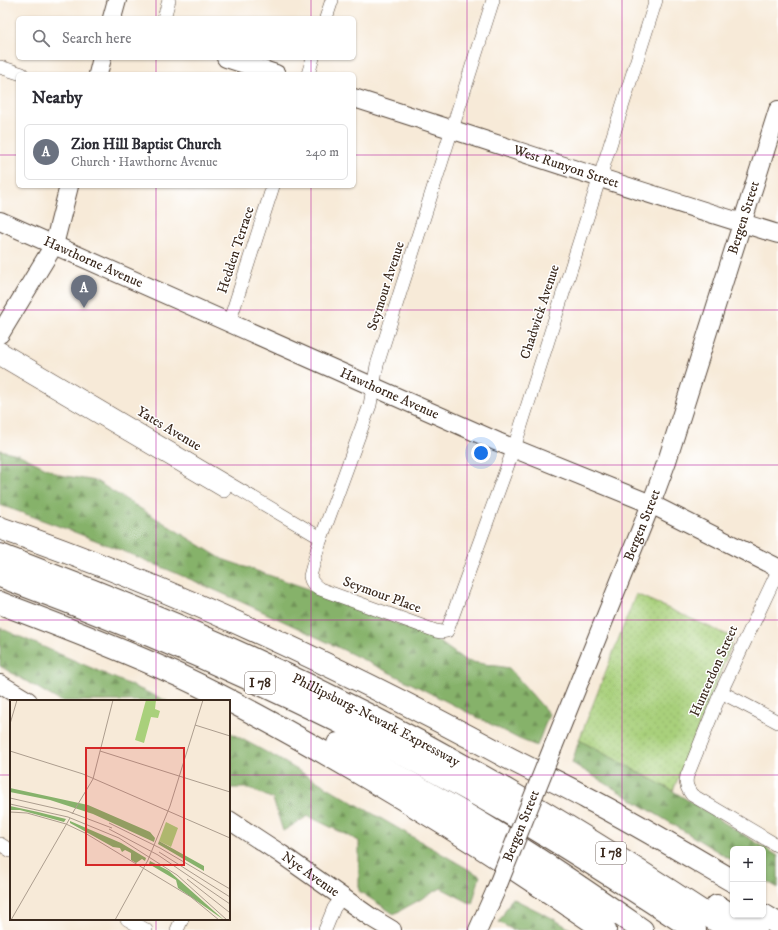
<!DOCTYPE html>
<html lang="en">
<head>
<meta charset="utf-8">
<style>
  :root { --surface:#fff; --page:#f7f7f7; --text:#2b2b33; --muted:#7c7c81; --line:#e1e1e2; --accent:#ea580c }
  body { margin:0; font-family:"IM FELL DW Pica",serif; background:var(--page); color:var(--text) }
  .controls { position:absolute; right:12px; bottom:12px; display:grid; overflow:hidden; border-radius:6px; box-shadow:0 1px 3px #0004 }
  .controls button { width:36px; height:36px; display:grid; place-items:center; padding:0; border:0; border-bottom:1px solid var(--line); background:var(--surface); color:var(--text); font:20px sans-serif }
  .you { position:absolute; left:481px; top:453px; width:14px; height:14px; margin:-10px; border:3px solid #fff; border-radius:50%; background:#1a73e8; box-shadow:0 0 0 6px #1a73e833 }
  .badge { display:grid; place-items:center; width:26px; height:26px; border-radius:50%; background:var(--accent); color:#fff; font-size:13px; font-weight:700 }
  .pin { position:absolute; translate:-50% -33px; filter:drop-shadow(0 1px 2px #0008) }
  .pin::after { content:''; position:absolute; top:21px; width:14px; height:12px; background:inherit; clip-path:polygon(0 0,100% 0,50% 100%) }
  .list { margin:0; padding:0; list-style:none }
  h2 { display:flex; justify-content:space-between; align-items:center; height:52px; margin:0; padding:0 16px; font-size:17px }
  h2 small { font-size:13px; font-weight:400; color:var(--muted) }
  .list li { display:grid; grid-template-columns:26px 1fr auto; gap:12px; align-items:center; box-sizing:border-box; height:56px; margin:0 8px 8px; padding:0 8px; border:1px solid var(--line); border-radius:6px }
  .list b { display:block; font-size:15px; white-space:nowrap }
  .list p { margin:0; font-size:13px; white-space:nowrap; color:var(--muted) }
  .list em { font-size:13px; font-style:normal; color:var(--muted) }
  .icon { flex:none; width:22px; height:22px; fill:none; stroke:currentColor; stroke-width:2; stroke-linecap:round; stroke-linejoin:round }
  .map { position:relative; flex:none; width:778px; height:930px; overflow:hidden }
  .search { position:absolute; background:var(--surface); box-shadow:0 1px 3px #0004; left:16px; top:16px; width:340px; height:44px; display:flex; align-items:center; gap:10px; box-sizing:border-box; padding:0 14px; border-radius:6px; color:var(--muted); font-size:15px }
  .panel { position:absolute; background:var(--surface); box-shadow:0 1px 3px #0004; left:16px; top:72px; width:340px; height:116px; border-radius:6px }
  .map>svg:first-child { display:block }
</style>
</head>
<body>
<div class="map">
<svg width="778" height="930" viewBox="0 0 778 930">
  <defs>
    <pattern id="grass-dots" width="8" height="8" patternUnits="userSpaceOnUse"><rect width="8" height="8" fill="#a9d07b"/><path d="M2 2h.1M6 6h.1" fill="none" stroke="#92b36a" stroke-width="1.8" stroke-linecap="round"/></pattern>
    <pattern id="forest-firs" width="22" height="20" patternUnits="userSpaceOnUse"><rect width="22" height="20" fill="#86b26b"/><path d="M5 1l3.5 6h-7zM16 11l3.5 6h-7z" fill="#6f9157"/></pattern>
  </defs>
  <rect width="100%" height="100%" fill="#fff"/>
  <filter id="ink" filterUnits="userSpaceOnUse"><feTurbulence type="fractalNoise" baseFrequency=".025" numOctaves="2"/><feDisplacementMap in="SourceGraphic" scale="8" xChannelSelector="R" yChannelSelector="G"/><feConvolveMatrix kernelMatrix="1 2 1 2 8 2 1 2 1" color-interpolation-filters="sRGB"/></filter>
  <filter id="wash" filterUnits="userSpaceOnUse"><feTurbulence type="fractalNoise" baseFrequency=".012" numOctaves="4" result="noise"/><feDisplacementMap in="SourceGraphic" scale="16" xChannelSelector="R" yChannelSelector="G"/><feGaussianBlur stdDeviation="0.9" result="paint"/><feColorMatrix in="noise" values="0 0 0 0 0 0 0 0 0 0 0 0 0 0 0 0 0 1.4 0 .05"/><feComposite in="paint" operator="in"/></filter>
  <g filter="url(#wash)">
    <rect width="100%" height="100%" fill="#f7ead8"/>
    <polygon fill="url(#grass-dots)" stroke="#727d4c" points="636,594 734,638 673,791 579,740"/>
    <g fill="url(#forest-firs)" stroke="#606e44">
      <path d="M0 450 18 454 60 475 96 481 222 559 303 587 434 638 466 661 509 668 549 714 537 746 519 739C351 651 180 567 0 505Z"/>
      <polygon points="0,628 167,701 60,701 0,666"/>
      <polygon points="229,732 277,758 480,876 472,904 441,888 394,914 359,891 359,841 308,816 283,831 273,799 249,788 229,788"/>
      <polygon points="579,740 673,791 778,856 778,888 763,879 763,849 733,849 733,861 572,763"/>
      <polygon points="512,898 552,918 572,930 513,930 499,922"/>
    </g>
  </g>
  <g filter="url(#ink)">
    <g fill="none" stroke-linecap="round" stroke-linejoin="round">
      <defs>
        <g id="street">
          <path d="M493 0 377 365 370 405 318 547 310 576C311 583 315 586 320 589L436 631 442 632 447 631 514 448 656 0"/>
          <polyline points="164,18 169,0"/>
          <polyline points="326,18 332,0"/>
          <polyline points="0,67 22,74"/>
          <polyline points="308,74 313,58"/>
          <polyline points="229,323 273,186"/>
          <polyline points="0,348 321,538"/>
          <polyline points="0,359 224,491"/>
          <path d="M778 571 721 692 687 776C685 784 687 788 692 795L778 846"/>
          <polyline points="721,692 778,722"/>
          <polyline points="0,844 11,851"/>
          <polyline points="127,919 146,930"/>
          <polyline points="177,930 182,919"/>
          <polyline points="325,930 334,908 342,897"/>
        </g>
        <g id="secondary">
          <polyline points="112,18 117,0"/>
          <polyline points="226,58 276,74"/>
          <polyline points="98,74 102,58"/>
          <path id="s1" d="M354 98C496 143 636 191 778 234"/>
          <path id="s2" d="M0 221 498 442 651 504 778 568"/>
          <polyline points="0,334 54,245 69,186"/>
          <polyline points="0,684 28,701"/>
          <path id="s3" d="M553 747 651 504 667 461 778 110"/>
          <path id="s4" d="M229 820 281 854 372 918 392 930"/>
          <polyline points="478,930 495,892"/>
        </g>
        <g id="highway">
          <path d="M0 528C174 588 342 668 503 755 531 770 560 783 587 798 637 824 685 853 733 881"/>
          <path id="s5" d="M0 555C32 567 64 580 96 592 240 649 379 716 513 794 587 837 659 883 730 930"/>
          <path d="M0 576C176 641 347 719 509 813 572 850 634 890 695 930"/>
          <path d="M0 603C61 626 121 649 180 676 244 706 305 741 366 777 448 825 527 876 605 930"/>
          <path d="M338 744C393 773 447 802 500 835 548 865 595 897 642 930"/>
          <polyline points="717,906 756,930"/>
          <polyline points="763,915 778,924"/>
        </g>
      </defs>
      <use href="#street" stroke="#57473a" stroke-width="14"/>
      <use href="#secondary" stroke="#57473a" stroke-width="20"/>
      <use href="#highway" stroke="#57473a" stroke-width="24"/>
      <use href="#street" stroke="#fff" stroke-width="13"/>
      <use href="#secondary" stroke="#fff" stroke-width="18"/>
      <use href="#highway" stroke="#fff" stroke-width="22"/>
      <defs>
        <g id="secondary-bridge">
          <path id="s6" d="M495 892 553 747"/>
        </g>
      </defs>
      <use href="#secondary-bridge" stroke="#57473a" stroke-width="20" stroke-linecap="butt"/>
      <use href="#secondary-bridge" stroke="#fff" stroke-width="18"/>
    </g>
  </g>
  <path fill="none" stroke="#b5179e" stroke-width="1" stroke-opacity="0.55" d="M156 0V18M311 0V18M467 0V930M622 0V930M156 58V74M311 58V74M0 155H18M354 155H778M156 186V701M311 186V930M0 310H778M0 465H778M0 620H778M0 775H11M229 775H778M156 919V930"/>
  <g text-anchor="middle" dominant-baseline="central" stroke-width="3" stroke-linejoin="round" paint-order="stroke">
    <g fill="#fff" stroke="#766a62" stroke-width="1">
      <rect x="245" y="672" width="30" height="22" rx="3"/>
      <rect x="596" y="842" width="30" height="22" rx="3"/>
    </g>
    <g font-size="13" font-weight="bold" fill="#3b2a1e">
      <text x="260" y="683">I 78</text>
      <text x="611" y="853">I 78</text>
    </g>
    <g font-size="14" fill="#3b2a1e" stroke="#fff">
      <text stroke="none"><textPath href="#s1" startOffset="223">West Runyon Street</textPath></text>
      <text stroke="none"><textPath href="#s3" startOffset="563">Bergen Street</textPath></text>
      <text transform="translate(236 250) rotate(-72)">Hedden Terrace</text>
      <text stroke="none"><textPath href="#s2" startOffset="102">Hawthorne Avenue</textPath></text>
      <text transform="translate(386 286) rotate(-72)">Seymour Avenue</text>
      <text transform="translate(540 312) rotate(-72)">Chadwick Avenue</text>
      <text stroke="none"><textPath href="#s2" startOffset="426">Hawthorne Avenue</textPath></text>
      <text transform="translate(169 429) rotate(31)">Yates Avenue</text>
      <text stroke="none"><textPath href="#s3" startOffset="239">Bergen Street</textPath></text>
      <text transform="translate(382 595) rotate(20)">Seymour Place</text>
      <text transform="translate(714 671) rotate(-66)">Hunterdon Street</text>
      <text stroke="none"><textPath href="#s5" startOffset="411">Phillipsburg-Newark Expressway</textPath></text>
      <text stroke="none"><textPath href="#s6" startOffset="71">Bergen Street</textPath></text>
      <text stroke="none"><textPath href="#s4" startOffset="98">Nye Avenue</textPath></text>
    </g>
  </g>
  <g transform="translate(10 700)">
    <rect width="220" height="220" fill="#f7ead8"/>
    <path d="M156 122 168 128 161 147 149 141Z" fill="#a9d07b"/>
    <path d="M0 88 78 105 140 132 145 138 144 142 83 114 40 100 0 92ZM0 106 28 112 56 119 54 122 10 110H0ZM60 121 111 143 136 158 135 161 132 159 126 163 121 160V153L115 150 112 152 110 148 103 147 60 123ZM149 141 194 166V171L148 144ZM140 161 159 171 214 220 168 188 166 180 139 164Z" fill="#86b26b"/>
    <path d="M136 0H146L145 9 150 11 148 18 141 17 134 43 125 40Z" fill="#a9d07b"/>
    <path fill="none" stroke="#ac9d8e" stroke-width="1" d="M0 24 7 0M185 25 220 36M0 51 73 74 220 138M90 51 169 76M169 76 220 92M0 98 57 111 102 128M0 104 58 117 109 138 167 175 217 220M0 112 17 113 56 124 75 133 181 197 209 220M62 114 83 79 103 0M99 123 150 148 220 189M99 129 148 155 220 204M149 152 220 197M177 179 219 212M1 220 60 118M105 220 138 160 160 106 193 0"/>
    <path fill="#d62828" fill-opacity="0.15" stroke="#d62828" stroke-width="2" d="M76 48H174V165H76Z"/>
    <rect width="220" height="220" fill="none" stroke="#3b2a1e" stroke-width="2"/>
  </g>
</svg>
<div class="controls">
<button>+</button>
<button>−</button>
</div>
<div class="you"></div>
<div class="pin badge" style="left:84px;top:308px;background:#6b7280">A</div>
<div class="search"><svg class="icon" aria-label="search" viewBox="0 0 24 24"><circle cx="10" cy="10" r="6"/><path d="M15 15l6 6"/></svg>Search here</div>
<section class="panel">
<h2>Nearby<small></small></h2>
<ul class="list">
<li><span class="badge" style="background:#6b7280">A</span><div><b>Zion Hill Baptist Church</b><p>Church · Hawthorne Avenue</p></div><em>240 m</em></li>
</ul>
</section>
</div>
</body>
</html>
